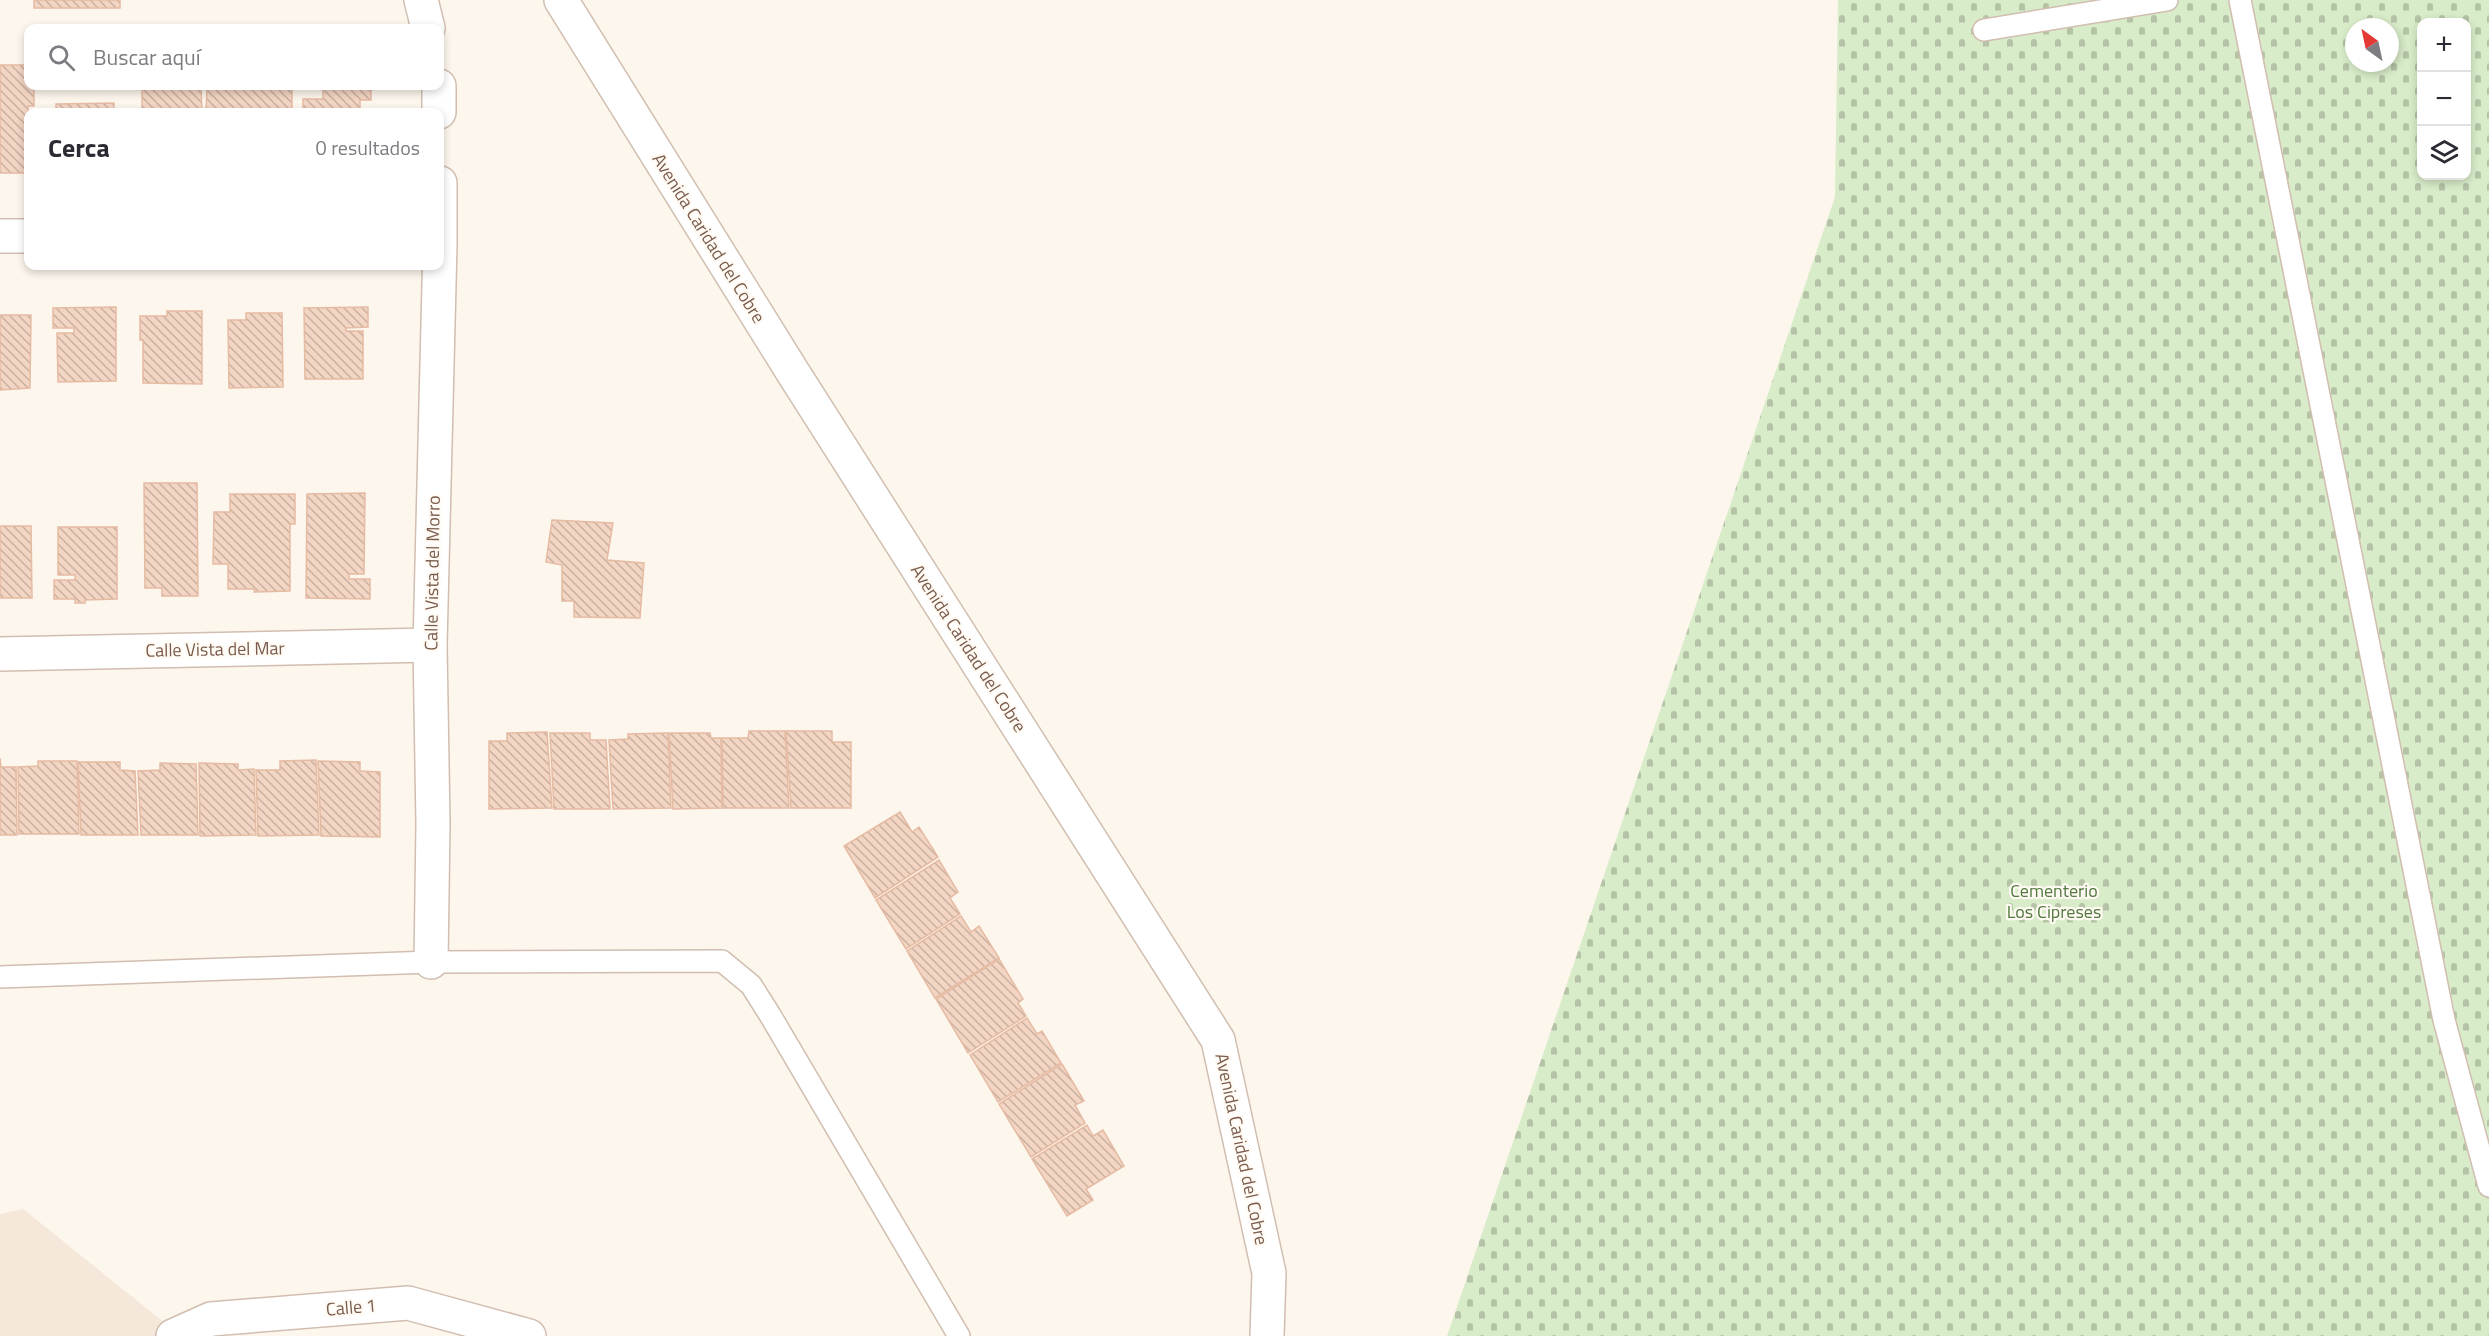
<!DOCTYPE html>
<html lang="es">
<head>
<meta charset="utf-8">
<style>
  :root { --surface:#fff; --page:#f7f7f7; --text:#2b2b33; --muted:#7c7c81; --line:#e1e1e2 }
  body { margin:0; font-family:"Titillium Web",sans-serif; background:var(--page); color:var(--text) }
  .controls { position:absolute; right:18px; top:18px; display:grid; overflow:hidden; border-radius:12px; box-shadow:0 3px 9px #0003 }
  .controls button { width:54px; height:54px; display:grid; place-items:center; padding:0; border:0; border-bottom:2px solid var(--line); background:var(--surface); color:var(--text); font:30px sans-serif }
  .compass { position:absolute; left:2345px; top:18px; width:54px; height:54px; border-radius:50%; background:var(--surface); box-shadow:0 3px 9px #0003; rotate:327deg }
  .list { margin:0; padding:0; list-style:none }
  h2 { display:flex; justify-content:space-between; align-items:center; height:78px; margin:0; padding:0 24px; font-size:26px }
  h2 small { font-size:20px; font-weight:400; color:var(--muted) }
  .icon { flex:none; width:33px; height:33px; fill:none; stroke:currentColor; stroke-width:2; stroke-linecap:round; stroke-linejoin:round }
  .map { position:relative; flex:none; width:2489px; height:1336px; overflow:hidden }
  .search { position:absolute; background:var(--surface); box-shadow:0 3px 9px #0003; left:24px; top:24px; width:420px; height:66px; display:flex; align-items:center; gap:15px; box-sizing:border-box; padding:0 21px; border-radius:12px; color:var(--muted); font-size:22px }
  .panel { position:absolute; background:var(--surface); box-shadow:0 3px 9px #0003; left:24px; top:108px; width:420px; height:162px; border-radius:12px }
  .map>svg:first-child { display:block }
</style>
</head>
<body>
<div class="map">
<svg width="2489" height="1336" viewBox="0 0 2489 1336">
  <defs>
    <pattern id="cemetery-stones" width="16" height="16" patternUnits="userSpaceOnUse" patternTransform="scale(1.5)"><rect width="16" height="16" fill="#d8ecc9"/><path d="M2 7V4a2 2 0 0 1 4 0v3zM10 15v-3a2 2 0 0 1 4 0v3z" fill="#b4c2a5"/></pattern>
    <pattern id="building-back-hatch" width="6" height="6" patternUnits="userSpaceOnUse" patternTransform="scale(1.5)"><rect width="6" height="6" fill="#f3d5c3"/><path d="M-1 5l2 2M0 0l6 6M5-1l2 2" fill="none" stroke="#cab0a1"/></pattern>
  </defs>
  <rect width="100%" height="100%" fill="#fdf6ec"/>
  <polygon fill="#f5e8da" points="23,1209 181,1336 0,1336 0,1214"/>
  <path fill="url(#cemetery-stones)" fill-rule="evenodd" d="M1838 0H2489V1336H1447L1835 197ZM2422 22H2466V176H2422ZM2354 27H2390V63H2354Z"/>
  <g fill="url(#building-back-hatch)" stroke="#e6bba3" stroke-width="1.5">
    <rect x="34" y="0" width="86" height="8"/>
    <polygon points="0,65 28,65 28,86 34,86 34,106 28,106 28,173 0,173"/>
    <polygon points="142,86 201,86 202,112 142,112"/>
    <polygon points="207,86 292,86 292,112 206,112"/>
    <polygon points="323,86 371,86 371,100 360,100 360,112 303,112 303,99 323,99"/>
    <polygon points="114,103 114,112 56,112 56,104"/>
    <polygon points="116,307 116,381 58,382 57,333 74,333 74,328 53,328 53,308"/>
    <polygon points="368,307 368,327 346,328 346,331 363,331 363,379 305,379 304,308"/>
    <polygon points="167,311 202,311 202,384 143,383 143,340 140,340 140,316 167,316"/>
    <polygon points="246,313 282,313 283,387 229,388 228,320 246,320"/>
    <polygon points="0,315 31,315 30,388 0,390"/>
    <polygon points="144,483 197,483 198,596 162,596 162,588 145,588"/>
    <polygon points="365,493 364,574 349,574 349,579 370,579 370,599 306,598 307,494"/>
    <polygon points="230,494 295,494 295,524 290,524 290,591 254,592 255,589 228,589 228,564 213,564 214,512 230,512"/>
    <polygon points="552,520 613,523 607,560 644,563 640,618 574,617 574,601 562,601 562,565 546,562"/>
    <polygon points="0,526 31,526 32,598 0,598"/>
    <polygon points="58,527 117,527 117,599 85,600 85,603 75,603 75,599 54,599 54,580 75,580 75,575 58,575"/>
    <polygon points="749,731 785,731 789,808 723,808 722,738 748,738"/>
    <polygon points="786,731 832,731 832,742 851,742 851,808 791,808"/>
    <polygon points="547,732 552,808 489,809 489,741 507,741 507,733"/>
    <polygon points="550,733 590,733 590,740 606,740 610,809 554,809"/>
    <polygon points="668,733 671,808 613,809 609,740 628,739 628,734"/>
    <polygon points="669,733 710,733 711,738 721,738 722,808 673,809"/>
    <polygon points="0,758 1,767 16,767 17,835 0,835"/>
    <polygon points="316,760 319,835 258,836 256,770 280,770 280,761"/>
    <polygon points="38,761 77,761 79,834 19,834 18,767 38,766"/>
    <polygon points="318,761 360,762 360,771 380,772 380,837 321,836"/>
    <polygon points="78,762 120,762 120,770 135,771 138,835 81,835"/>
    <polygon points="160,763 196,764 198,835 141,835 138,771 160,770"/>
    <polygon points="199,763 238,764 238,770 254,769 256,835 200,836"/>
    <polygon points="900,812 912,832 919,827 938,857 875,898 844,846"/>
    <polygon points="939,860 958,892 950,898 960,914 906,949 876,900"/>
    <polygon points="961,916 971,932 979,926 999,958 935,998 907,951"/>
    <polygon points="999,959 1023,999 1018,1003 1026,1016 968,1053 936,999"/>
    <polygon points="1027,1018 1037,1034 1042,1031 1061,1063 998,1102 970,1055"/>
    <polygon points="1062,1064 1084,1101 1075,1105 1085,1123 1031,1157 999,1104"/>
    <polygon points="1087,1125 1093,1136 1103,1130 1124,1166 1086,1189 1093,1200 1067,1216 1032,1159"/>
  </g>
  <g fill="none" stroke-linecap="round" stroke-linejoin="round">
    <defs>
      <g id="service">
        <polyline points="2240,0 2444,1020 2489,1186"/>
        <polyline points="1984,30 2167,0"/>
        <polyline points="0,977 431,962 722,961 751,985 770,1015 959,1336"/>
      </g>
      <g id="minor">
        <polyline points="421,0 428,28"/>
        <polyline points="439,86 439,112"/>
        <polyline points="0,236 28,236"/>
        <polyline points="0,654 430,645"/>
        <polyline points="431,962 433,824 430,645 440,244 440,183"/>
        <polyline points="173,1336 211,1319 408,1303 529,1336"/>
      </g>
      <polyline id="tertiary" points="561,0 792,371 1218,1040 1269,1273 1267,1336"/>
    </defs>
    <use href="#service" stroke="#d1beb0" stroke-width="24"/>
    <use href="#minor" stroke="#d1beb0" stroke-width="36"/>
    <use href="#tertiary" stroke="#d1beb0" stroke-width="36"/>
    <use href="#service" stroke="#fff" stroke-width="21"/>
    <use href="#minor" stroke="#fff" stroke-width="33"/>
    <use href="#tertiary" stroke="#fff" stroke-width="33"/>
  </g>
  <g text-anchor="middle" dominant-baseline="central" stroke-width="4.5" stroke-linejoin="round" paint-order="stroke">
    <g font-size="18" fill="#7a5c4d" stroke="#fffaf3">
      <text transform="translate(709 238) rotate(58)">Avenida Caridad del Cobre</text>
      <text transform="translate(432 573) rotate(-89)">Calle Vista del Morro</text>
      <text transform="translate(969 648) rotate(57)">Avenida Caridad del Cobre</text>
      <text transform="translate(215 649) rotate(-1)">Calle Vista del Mar</text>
      <text transform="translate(1242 1149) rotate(78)">Avenida Caridad del Cobre</text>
      <text transform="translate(351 1307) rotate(-5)">Calle 1</text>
    </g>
    <g font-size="18" fill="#537a41" stroke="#fffaf3">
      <text x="2054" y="890">Cementerio<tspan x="2054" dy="21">Los Cipreses</tspan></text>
    </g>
  </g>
</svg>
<div class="controls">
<button>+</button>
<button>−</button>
<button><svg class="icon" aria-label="layers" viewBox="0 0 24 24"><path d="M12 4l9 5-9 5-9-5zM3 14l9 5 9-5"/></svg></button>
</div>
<svg class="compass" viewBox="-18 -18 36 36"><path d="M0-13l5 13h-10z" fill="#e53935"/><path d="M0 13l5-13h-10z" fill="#7c7c81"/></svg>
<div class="search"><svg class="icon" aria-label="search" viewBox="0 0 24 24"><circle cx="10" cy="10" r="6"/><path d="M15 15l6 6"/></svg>Buscar aquí</div>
<section class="panel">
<h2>Cerca<small>0 resultados</small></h2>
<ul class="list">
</ul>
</section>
</div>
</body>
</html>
